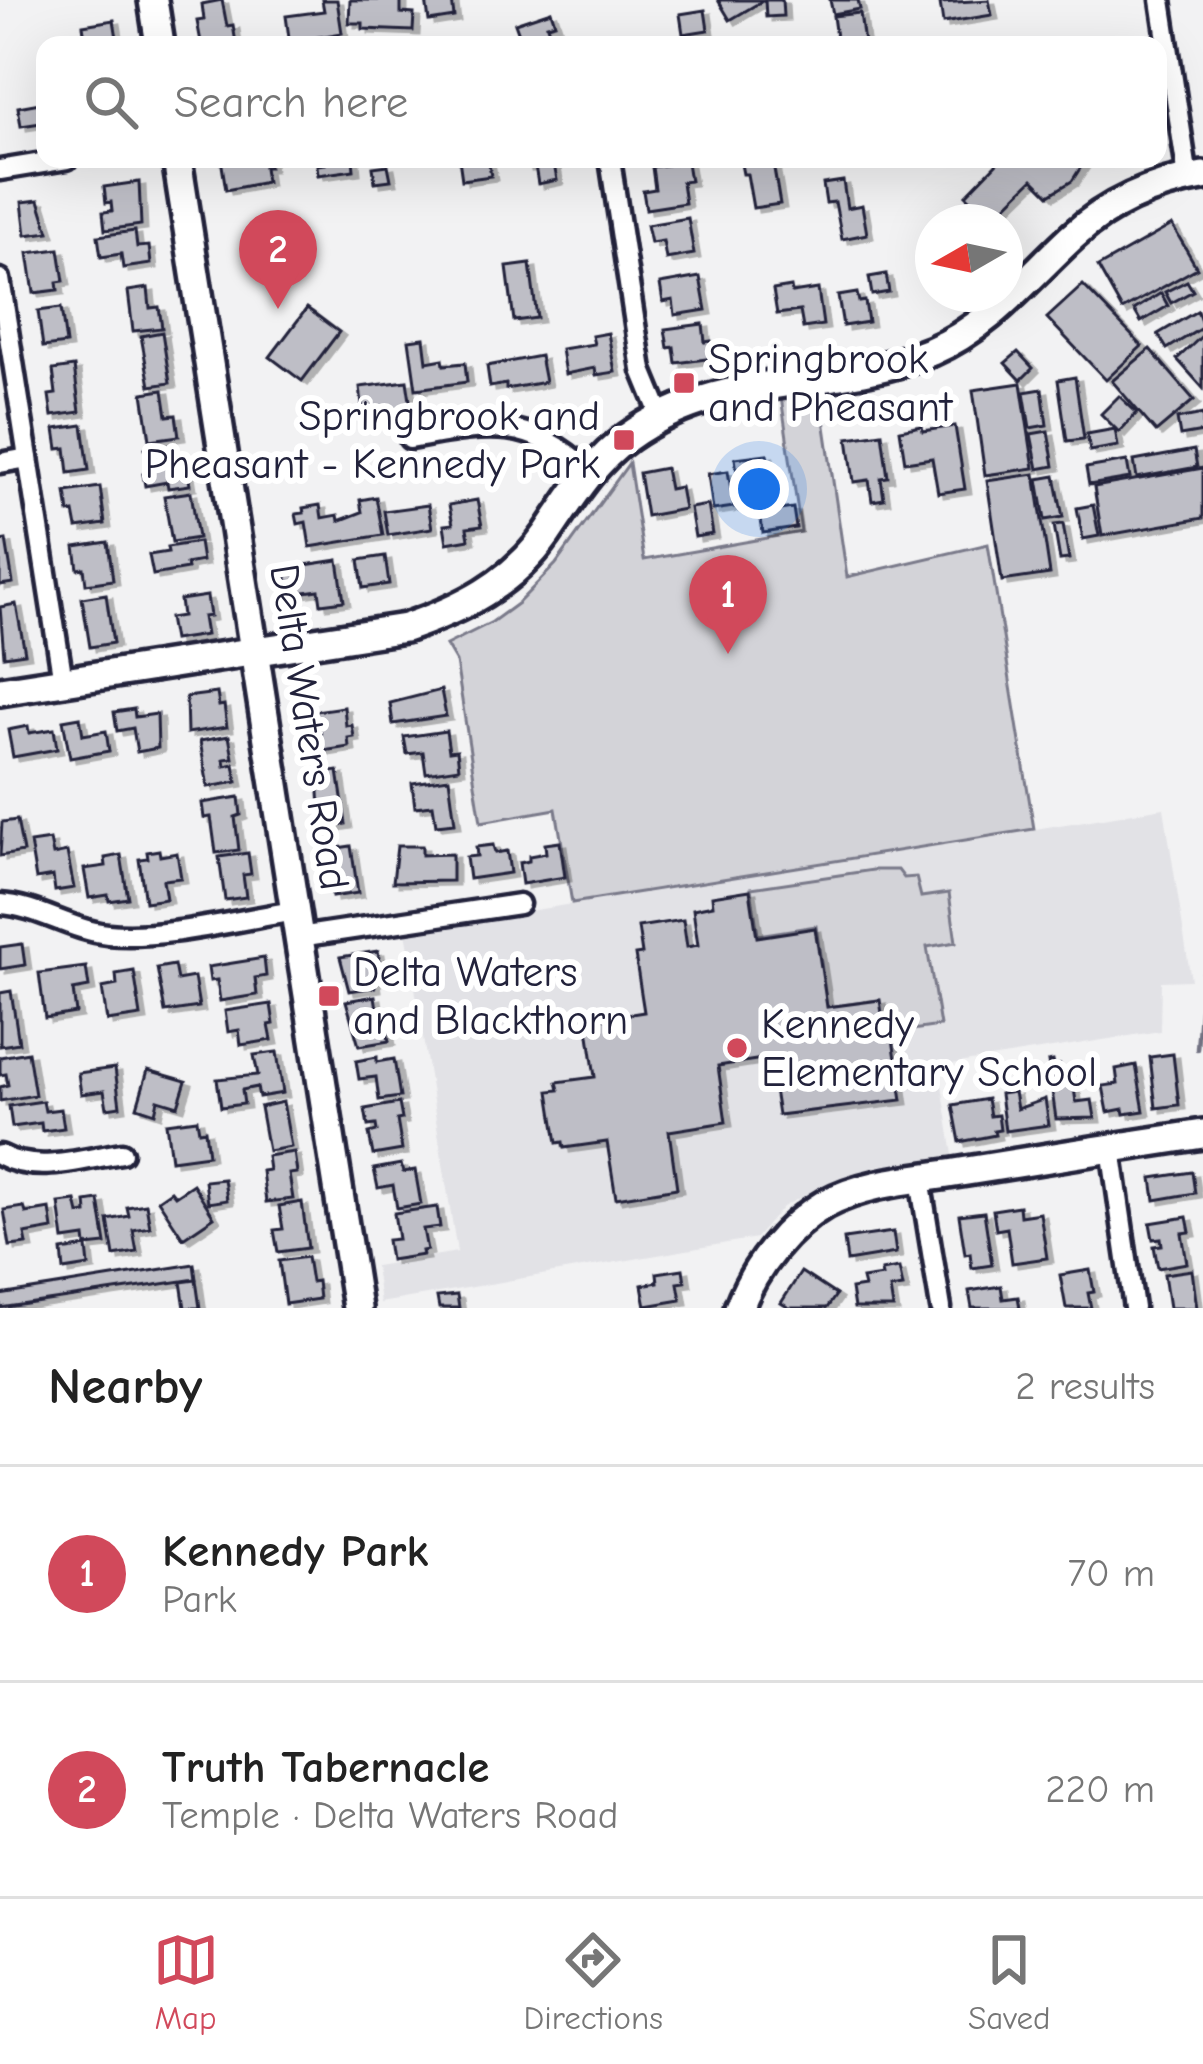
<!DOCTYPE html>
<html lang="en">
<head>
<meta charset="utf-8">
<style>
  :root { --surface:#fff; --page:#f2f2f2; --text:#222; --muted:#767676; --line:#e0e0e0; --accent:#d1495b }
  body { margin:0; font-family:"Comic Neue",sans-serif; background:var(--page); color:var(--text) }
  .compass { position:absolute; left:915px; top:204px; width:108px; height:108px; border-radius:50%; background:var(--surface); box-shadow:0 12px 48px #0002; rotate:261deg }
  .you { position:absolute; left:759px; top:489px; width:42px; height:42px; margin:-30px; border:9px solid #fff; border-radius:50%; background:#1a73e8; box-shadow:0 0 0 18px #1a73e833 }
  .badge { display:grid; place-items:center; width:78px; height:78px; border-radius:50%; background:var(--accent); color:#fff; font-size:39px; font-weight:700 }
  .pin { position:absolute; translate:-50% -99px; filter:drop-shadow(0 3px 6px #0008) }
  .pin::after { content:''; position:absolute; top:63px; width:42px; height:36px; background:inherit; clip-path:polygon(0 0,100% 0,50% 100%) }
  .list { margin:0; padding:0; list-style:none }
  h2 { display:flex; justify-content:space-between; align-items:center; height:156px; margin:0; padding:0 48px; font-size:51px }
  h2 small { font-size:39px; font-weight:400; color:var(--muted) }
  .list li { display:grid; grid-template-columns:78px 1fr auto; gap:36px; align-items:center; box-sizing:border-box; height:216px; padding:0 48px; border-top:3px solid var(--line) }
  .list b { display:block; font-size:45px; white-space:nowrap }
  .list p { margin:0; font-size:39px; white-space:nowrap; color:var(--muted) }
  .list em { font-size:39px; font-style:normal; color:var(--muted) }
  .icon { flex:none; width:66px; height:66px; fill:none; stroke:currentColor; stroke-width:2; stroke-linecap:round; stroke-linejoin:round }
  .map { position:relative; flex:none; width:1203px; height:1308px; overflow:hidden }
  .search { position:absolute; background:var(--surface); box-shadow:0 12px 48px #0002; left:36px; right:36px; top:36px; height:132px; display:flex; align-items:center; gap:30px; box-sizing:border-box; padding:0 42px; border-radius:24px; color:var(--muted); font-size:45px }
  .sheet { height:588px; background:var(--surface) }
  nav { display:flex; justify-content:space-around; align-items:center; box-sizing:border-box; height:168px; border-top:3px solid var(--line); background:var(--surface); font-size:33px; color:var(--muted) }
  nav a { display:grid; justify-items:center; gap:6px }
  nav .on { color:var(--accent) }
  .map>svg:first-child { display:block }
</style>
</head>
<body>
<div class="map">
<svg width="1203" height="1308" viewBox="0 0 1203 1308">
  <defs>
    <filter id="shadow"><feDropShadow dx="6" dy="4" stdDeviation="0" flood-color="#0004"/></filter>
  </defs>
  <rect width="100%" height="100%" fill="#f2f2f3"/>
  <filter id="ink" filterUnits="userSpaceOnUse"><feTurbulence type="fractalNoise" baseFrequency=".00833" numOctaves="2"/><feDisplacementMap in="SourceGraphic" scale="24" xChannelSelector="R" yChannelSelector="G"/><feConvolveMatrix kernelMatrix="1 2 1 2 8 2 1 2 1" color-interpolation-filters="sRGB"/></filter>
  <g filter="url(#ink)">
    <polygon fill="#e2e2e6" points="1164,808 1191,980 1161,981 1160,1031 939,1066 953,1155 878,1166 831,1181 783,1207 756,1238 380,1303 375,1266 457,1252 406,931"/>
    <g fill="#d3d3d8" stroke="#7a7a8a" stroke-width="3">
      <polygon points="820,392 847,577 988,544 1034,829 572,903 556,809 481,822 456,662 446,645 492,622 518,603 556,564 629,463 644,560 801,532 781,397"/>
      <polygon points="873,870 898,870 904,878 916,877 921,897 949,893 956,942 927,947 940,1026 884,1034 878,1000 827,1007 816,926 758,935 751,888"/>
    </g>
    <g fill="none" stroke-linecap="round" stroke-linejoin="round">
      <polyline stroke="#727282" stroke-width="4.5" points="1197,1049 1203,973"/>
    </g>
    <g fill="#bebec6" stroke="#22223b" stroke-width="3" filter="url(#shadow)">
      <polygon points="222,0 227,26 233,25 236,43 207,45 206,41 201,42 197,21 204,20 202,4"/>
      <polygon points="322,0 337,0 342,33 313,38 314,43 290,45 286,16 324,11"/>
      <polygon points="350,0 401,0 401,13 414,14 413,31 363,29 363,23 349,23"/>
      <polygon points="426,0 452,0 454,17 429,21"/>
      <polygon points="718,0 764,0 730,20"/>
      <polygon points="765,0 782,0 783,16 766,17"/>
      <polygon points="830,0 858,0 860,9 833,14"/>
      <polygon points="989,0 992,15 943,23 940,3"/>
      <polygon points="705,10 708,30 683,34 680,14"/>
      <polygon points="551,11 555,23 547,25 552,40 523,45 515,23"/>
      <polygon points="860,13 864,43 868,45 837,45 833,16"/>
      <polygon points="114,20 117,38 109,40 110,45 86,45 83,25"/>
      <polygon points="45,102 45,130 42,131 41,123 21,126 18,107"/>
      <polygon points="221,159 268,159 269,167 264,167 266,182 226,190"/>
      <polygon points="324,159 353,159 354,170 318,175 317,165 325,164"/>
      <polygon points="459,159 488,159 491,176 462,180"/>
      <polygon points="524,159 553,159 557,180 538,184 535,166 526,167"/>
      <polygon points="740,159 767,159 767,164 773,163 780,204 753,208 747,174 743,174"/>
      <polygon points="1001,159 1086,159 1072,181 1049,195 1033,179 991,220 966,195"/>
      <polygon points="687,162 690,181 682,182 685,203 646,209 643,191 655,189 652,167"/>
      <polygon points="388,165 391,180 375,182 373,167"/>
      <polygon points="843,181 847,208 862,205 867,234 842,239 835,202 826,203 823,184"/>
      <polygon points="139,182 141,225 105,230 103,212 112,211 111,202 106,203 104,187"/>
      <polygon points="39,200 49,232 26,235 22,202"/>
      <polygon points="688,218 694,254 666,259 663,241 651,243 647,225"/>
      <polygon points="1172,225 1197,268 1122,310 1098,267"/>
      <polygon points="135,231 137,247 149,246 151,264 123,268 121,254 101,257 98,236"/>
      <polygon points="59,249 64,281 57,282 58,290 34,293 28,253"/>
      <polygon points="530,264 537,318 514,321 507,267"/>
      <polygon points="886,274 889,292 872,295 869,277"/>
      <polygon points="700,277 706,310 675,315 673,300 663,302 660,284"/>
      <polygon points="1187,281 1193,291 1171,303 1165,292"/>
      <polygon points="1083,285 1142,346 1106,380 1047,318"/>
      <polygon points="791,287 792,293 818,289 823,325 803,328 800,311 777,314 773,290"/>
      <polygon points="148,288 150,308 159,307 162,328 133,331 128,291"/>
      <polygon points="857,293 859,302 865,301 868,322 843,326 838,296"/>
      <polygon points="1161,293 1168,306 1141,322 1134,310"/>
      <polygon points="61,308 66,344 43,347 38,311"/>
      <polygon points="307,308 339,332 302,381 270,357"/>
      <polygon points="1197,311 1203,327 1167,349 1158,334"/>
      <polygon points="703,324 705,342 711,341 714,358 676,363 674,347 668,348 665,329"/>
      <polygon points="162,332 170,383 150,386 141,336"/>
      <polygon points="608,333 615,372 596,375 595,368 565,374 561,349 594,344 592,336"/>
      <polygon points="1203,335 1203,388 1177,359"/>
      <polygon points="424,338 427,362 443,359 444,365 465,363 467,382 416,389 409,340"/>
      <polygon points="1150,349 1194,400 1156,432 1112,381"/>
      <polygon points="1018,352 1033,368 1021,380 1005,363"/>
      <polygon points="540,356 545,382 506,389 506,384 490,387 487,366"/>
      <polygon points="74,367 80,412 52,416 49,395 56,394 53,370"/>
      <polygon points="1075,377 1084,439 1067,441 1058,380"/>
      <polygon points="407,381 411,407 363,413 360,387"/>
      <polygon points="1021,383 1034,468 985,475 973,390"/>
      <polygon points="1042,389 1047,425 1030,428 1024,392"/>
      <polygon points="163,390 167,416 176,415 179,436 150,440 143,393"/>
      <polygon points="1119,396 1137,413 1119,432 1101,414"/>
      <polygon points="1203,414 1203,432 1180,436 1177,419"/>
      <polygon points="83,425 89,470 69,473 66,448 58,449 55,429"/>
      <polygon points="922,426 923,431 955,426 965,489 938,493 932,458 905,462 900,430"/>
      <polygon points="1115,429 1118,446 1090,451 1087,434"/>
      <polygon points="1048,431 1054,466 1038,469 1031,434"/>
      <polygon points="882,433 888,477 881,478 884,499 872,501 869,480 854,482 848,438"/>
      <polygon points="167,445 170,469 187,466 190,485 168,488 167,482 145,486 143,474 149,473 145,448"/>
      <polygon points="1194,450 1197,467 1137,478 1134,461"/>
      <polygon points="767,454 772,489 740,494 735,458"/>
      <polygon points="1127,461 1130,478 1089,485 1086,468"/>
      <polygon points="665,468 669,489 680,487 684,509 646,516 639,473"/>
      <polygon points="1203,468 1203,518 1102,536 1094,487"/>
      <polygon points="728,471 734,507 713,510 708,474"/>
      <polygon points="1035,474 1050,574 1002,581 987,481"/>
      <polygon points="1055,476 1063,517 1045,520 1038,479"/>
      <polygon points="100,487 105,524 77,528 74,512 69,513 66,492"/>
      <polygon points="191,492 198,538 172,542 164,496"/>
      <polygon points="376,497 383,535 310,547 306,522 298,524 296,514 304,513 303,508 320,505 322,518 338,515 339,521 362,512 360,500"/>
      <polygon points="477,500 482,526 467,528 469,539 447,543 444,525 453,524 449,505"/>
      <polygon points="428,505 432,528 388,535 384,511"/>
      <polygon points="708,505 713,534 695,537 690,508"/>
      <polygon points="1093,505 1099,536 1083,539 1077,508"/>
      <polygon points="793,508 796,528 763,533 760,513"/>
      <polygon points="1063,524 1069,559 1060,560 1054,525"/>
      <polygon points="6,540 13,583 0,585 0,541"/>
      <polygon points="108,542 113,580 86,584 84,568 78,569 75,547"/>
      <polygon points="199,542 202,561 186,564 187,569 153,575 149,555 168,552 167,547"/>
      <polygon points="385,556 389,584 363,588 359,560"/>
      <polygon points="338,560 344,601 321,604 319,590 290,594 285,568"/>
      <polygon points="106,594 113,643 90,647 82,598"/>
      <polygon points="207,596 210,616 203,617 206,635 173,640 169,618 182,616 180,600"/>
      <polygon points="16,604 25,653 4,656 0,607"/>
      <polygon points="441,690 446,716 393,724 390,703"/>
      <polygon points="217,693 219,706 224,705 227,727 187,733 186,697"/>
      <polygon points="344,707 346,726 352,725 354,737 348,738 349,747 323,751 320,729 304,731 301,713"/>
      <polygon points="134,709 135,717 157,714 158,748 137,752 133,728 117,731 114,712"/>
      <polygon points="80,717 83,735 106,731 109,751 70,758 63,720"/>
      <polygon points="28,726 29,733 54,729 57,749 13,757 8,730"/>
      <polygon points="446,731 449,751 457,750 459,768 426,773 423,752 407,754 404,737"/>
      <polygon points="229,736 233,758 224,759 225,766 234,764 237,782 208,787 200,741"/>
      <polygon points="338,771 346,824 321,828 318,774"/>
      <polygon points="449,778 455,823 436,825 433,805 415,807 412,783"/>
      <polygon points="239,797 241,815 235,817 239,850 216,853 211,817 204,818 202,803"/>
      <polygon points="17,820 23,852 0,856 2,822"/>
      <polygon points="50,840 53,855 67,852 74,888 55,891 53,876 36,879 30,843"/>
      <polygon points="560,842 565,877 522,884 519,863 529,861 529,856 546,853 545,844"/>
      <polygon points="493,845 495,853 507,851 510,873 469,879 466,857 477,856 476,847"/>
      <polygon points="351,846 358,893 332,897 324,850"/>
      <polygon points="397,846 422,846 422,855 452,854 452,881 393,882"/>
      <polygon points="159,850 160,856 177,853 181,878 163,880 166,899 145,902 139,859 148,858 147,852"/>
      <polygon points="248,853 251,874 243,875 246,897 225,900 219,857"/>
      <polygon points="121,855 128,898 109,901 108,895 89,898 84,869 106,866 105,858"/>
      <polygon points="750,890 757,937 815,928 827,1007 880,1000 884,1027 890,1026 892,1032 902,1100 778,1115 769,1058 718,1066 726,1122 669,1131 677,1188 616,1198 607,1142 564,1148 563,1142 557,1143 549,1091 559,1090 557,1082 595,1077 587,1021 644,1012 635,955 642,954 638,927 683,920 687,947 698,945 693,909 713,905 712,896"/>
      <polygon points="22,944 25,965 0,969 0,947"/>
      <polygon points="378,951 381,972 373,973 375,987 349,991 340,957"/>
      <polygon points="264,958 266,976 255,978 257,995 220,1001 217,980 210,981 208,967"/>
      <polygon points="174,965 177,980 194,977 199,1007 165,1012 157,968"/>
      <polygon points="86,967 89,987 73,990 76,1013 45,1018 39,973"/>
      <polygon points="134,971 141,1016 107,1021 102,988 117,985 116,974"/>
      <polygon points="11,991 19,1043 0,1046 0,993"/>
      <polygon points="375,996 378,1015 384,1014 389,1041 359,1046 346,1001"/>
      <polygon points="271,1004 274,1024 269,1025 272,1040 241,1045 239,1030 228,1032 225,1011"/>
      <polygon points="28,1052 35,1095 0,1101 0,1087 8,1085 6,1074 0,1075 0,1057"/>
      <polygon points="277,1052 283,1093 259,1097 257,1087 242,1090 244,1104 221,1107 217,1079 258,1075 254,1055"/>
      <polygon points="1173,1054 1179,1105 1156,1108 1150,1057"/>
      <polygon points="377,1057 377,1062 394,1059 400,1097 379,1100 376,1077 359,1079 356,1061"/>
      <polygon points="1053,1061 1054,1066 1060,1065 1062,1075 1072,1074 1076,1102 1092,1100 1095,1118 1056,1119 1048,1062"/>
      <polygon points="1136,1065 1144,1111 1124,1114 1123,1109 1108,1112 1103,1086 1118,1084 1116,1069"/>
      <polygon points="115,1068 120,1106 107,1108 104,1091 81,1094 78,1073"/>
      <polygon points="148,1070 186,1081 178,1106 158,1100 155,1113 137,1107"/>
      <polygon points="1014,1092 1017,1109 1045,1099 1049,1125 1005,1131 1000,1094"/>
      <polygon points="987,1099 990,1116 998,1115 1000,1130 994,1131 995,1135 960,1142 953,1105"/>
      <polygon points="43,1101 45,1111 61,1109 64,1128 42,1131 41,1123 12,1127 9,1106"/>
      <polygon points="283,1102 291,1147 268,1151 260,1107"/>
      <polygon points="399,1103 402,1119 397,1120 402,1150 373,1155 369,1133 377,1131 376,1125 368,1126 365,1109"/>
      <polygon points="197,1119 199,1131 205,1130 208,1155 171,1160 166,1123"/>
      <polygon points="294,1152 297,1173 289,1174 293,1199 266,1202 262,1171 269,1170 267,1156"/>
      <polygon points="401,1164 403,1172 415,1170 421,1204 397,1208 393,1185 378,1188 374,1169"/>
      <polygon points="1192,1172 1195,1193 1155,1200 1152,1178"/>
      <polygon points="224,1179 227,1200 208,1203 205,1181"/>
      <polygon points="193,1184 214,1217 183,1238 158,1200 171,1191 175,1196"/>
      <polygon points="99,1200 106,1244 86,1246 85,1237 64,1240 59,1203 76,1201 79,1214 87,1213 86,1202"/>
      <polygon points="302,1202 308,1248 278,1252 274,1230 283,1229 279,1206"/>
      <polygon points="146,1204 150,1227 133,1230 137,1252 114,1256 108,1220 129,1216 127,1207"/>
      <polygon points="1019,1206 1020,1216 1040,1213 1047,1258 1012,1263 1007,1228 996,1230 993,1210"/>
      <polygon points="24,1207 26,1213 50,1209 53,1229 25,1234 27,1244 10,1246 4,1210"/>
      <polygon points="437,1207 440,1227 423,1229 427,1250 422,1251 423,1255 390,1260 387,1240 398,1239 394,1213"/>
      <polygon points="984,1212 992,1265 972,1268 970,1253 965,1254 959,1215"/>
      <polygon points="1187,1217 1190,1232 1182,1233 1187,1263 1158,1268 1154,1246 1162,1245 1161,1238 1153,1239 1150,1223"/>
      <polygon points="893,1232 896,1253 847,1261 844,1239"/>
      <polygon points="87,1247 89,1266 64,1270 62,1251"/>
      <polygon points="307,1257 311,1282 317,1281 319,1299 285,1304 279,1261"/>
      <polygon points="194,1264 196,1279 0,1308 0,1295"/>
      <polygon points="899,1268 903,1287 890,1289 893,1308 854,1308 851,1289 864,1287 862,1279 882,1276 881,1271"/>
      <polygon points="683,1269 685,1282 678,1283 681,1300 646,1306 642,1285 658,1282 657,1273"/>
      <polygon points="1090,1270 1094,1292 1088,1293 1091,1308 1066,1308 1060,1275"/>
      <polygon points="1192,1270 1197,1308 1169,1308 1164,1274"/>
      <polygon points="801,1272 836,1295 827,1308 789,1308 781,1303"/>
      <polygon points="196,1280 200,1308 185,1308 181,1282"/>
      <polygon points="1001,1286 1003,1299 1018,1297 1020,1308 972,1308 969,1291"/>
      <polygon points="457,1295 459,1308 439,1308 437,1297"/>
    </g>
    <g fill="none" stroke-linecap="round" stroke-linejoin="round">
      <defs>
        <g id="street">
          <polyline points="1161,0 1188,178"/>
          <polyline points="610,159 642,370 661,416"/>
          <polyline points="0,170 67,159"/>
          <polyline points="0,279 63,681"/>
          <path d="M410 439C486 425 528 415 589 472"/>
          <polyline points="0,463 28,458"/>
          <path d="M0 904C38 906 70 930 108 934 161 940 241 919 295 911"/>
          <polyline points="299,937 519,904"/>
          <polyline points="1111,1148 1134,1308"/>
          <path d="M0 1155C37 1175 82 1159 122 1153"/>
          <polyline points="920,1179 941,1308"/>
        </g>
        <g id="secondary">
          <polyline points="153,0 160,45"/>
          <polyline points="177,159 357,1308"/>
          <path d="M0 691 405 628C461 609 512 584 547 534 571 499 592 463 628 437 725 368 830 393 932 351 989 327 1028 277 1073 236 1109 203 1154 184 1203 176"/>
          <path d="M739 1308C754 1267 787 1226 825 1204 867 1181 921 1179 967 1171 1046 1158 1124 1146 1203 1134"/>
        </g>
      </defs>
      <use href="#street" stroke="#22223b" stroke-width="27"/>
      <use href="#secondary" stroke="#22223b" stroke-width="36"/>
      <use href="#street" stroke="#fff" stroke-width="18"/>
      <use href="#secondary" stroke="#fff" stroke-width="27"/>
    </g>
  </g>
  <g fill="#d1495b" stroke="#fff" stroke-width="4.5">
    <rect x="672" y="371" width="24" height="24" rx="6"/>
    <rect x="612" y="428" width="24" height="24" rx="6"/>
    <rect x="317" y="984" width="24" height="24" rx="6"/>
    <circle cx="737" cy="1048" r="12"/>
  </g>
  <g text-anchor="middle" dominant-baseline="central" stroke-width="12" stroke-linejoin="round" paint-order="stroke">
    <g font-size="42" fill="#22223b" stroke="#fff" text-anchor="start">
      <text x="708" y="359">Springbrook<tspan x="708" dy="48">and Pheasant</tspan></text>
      <text x="600" y="416" text-anchor="end">Springbrook and<tspan x="600" dy="48">Pheasant - Kennedy Park</tspan></text>
      <text x="353" y="972">Delta Waters<tspan x="353" dy="48">and Blackthorn</tspan></text>
      <text x="761" y="1024">Kennedy<tspan x="761" dy="48">Elementary School</tspan></text>
    </g>
    <g font-size="42" fill="#22223b" stroke="#fff">
      <text transform="translate(309 727) rotate(81)">Delta Waters Road</text>
    </g>
  </g>
</svg>
<svg class="compass" viewBox="-18 -18 36 36"><path d="M0-13l5 13h-10z" fill="#e53935"/><path d="M0 13l5-13h-10z" fill="#767676"/></svg>
<div class="you"></div>
<div class="pin badge" style="left:728px;top:654px">1</div>
<div class="pin badge" style="left:278px;top:309px">2</div>
<div class="search"><svg class="icon" aria-label="search" viewBox="0 0 24 24"><circle cx="10" cy="10" r="6"/><path d="M15 15l6 6"/></svg>Search here</div>
</div>
<section class="sheet">
<h2>Nearby<small>2 results</small></h2>
<ul class="list">
<li><span class="badge">1</span><div><b>Kennedy Park</b><p>Park</p></div><em>70 m</em></li>
<li><span class="badge">2</span><div><b>Truth Tabernacle</b><p>Temple · Delta Waters Road</p></div><em>220 m</em></li>
</ul>
</section>
<nav>
<a class="on"><svg class="icon" aria-label="map" viewBox="0 0 24 24"><path d="M3 6l6-2 6 2 6-2v14l-6 2-6-2-6 2zM9 4v14M15 6v14"/></svg>Map</a>
<a><svg class="icon" aria-label="directions" viewBox="0 0 24 24"><path d="M12 3l9 9-9 9-9-9zM9 14v-3h6M13 9l2 2-2 2"/></svg>Directions</a>
<a><svg class="icon" aria-label="saved" viewBox="0 0 24 24"><path d="M7 4h10v16l-5-4-5 4z"/></svg>Saved</a>
</nav>
</body>
</html>
